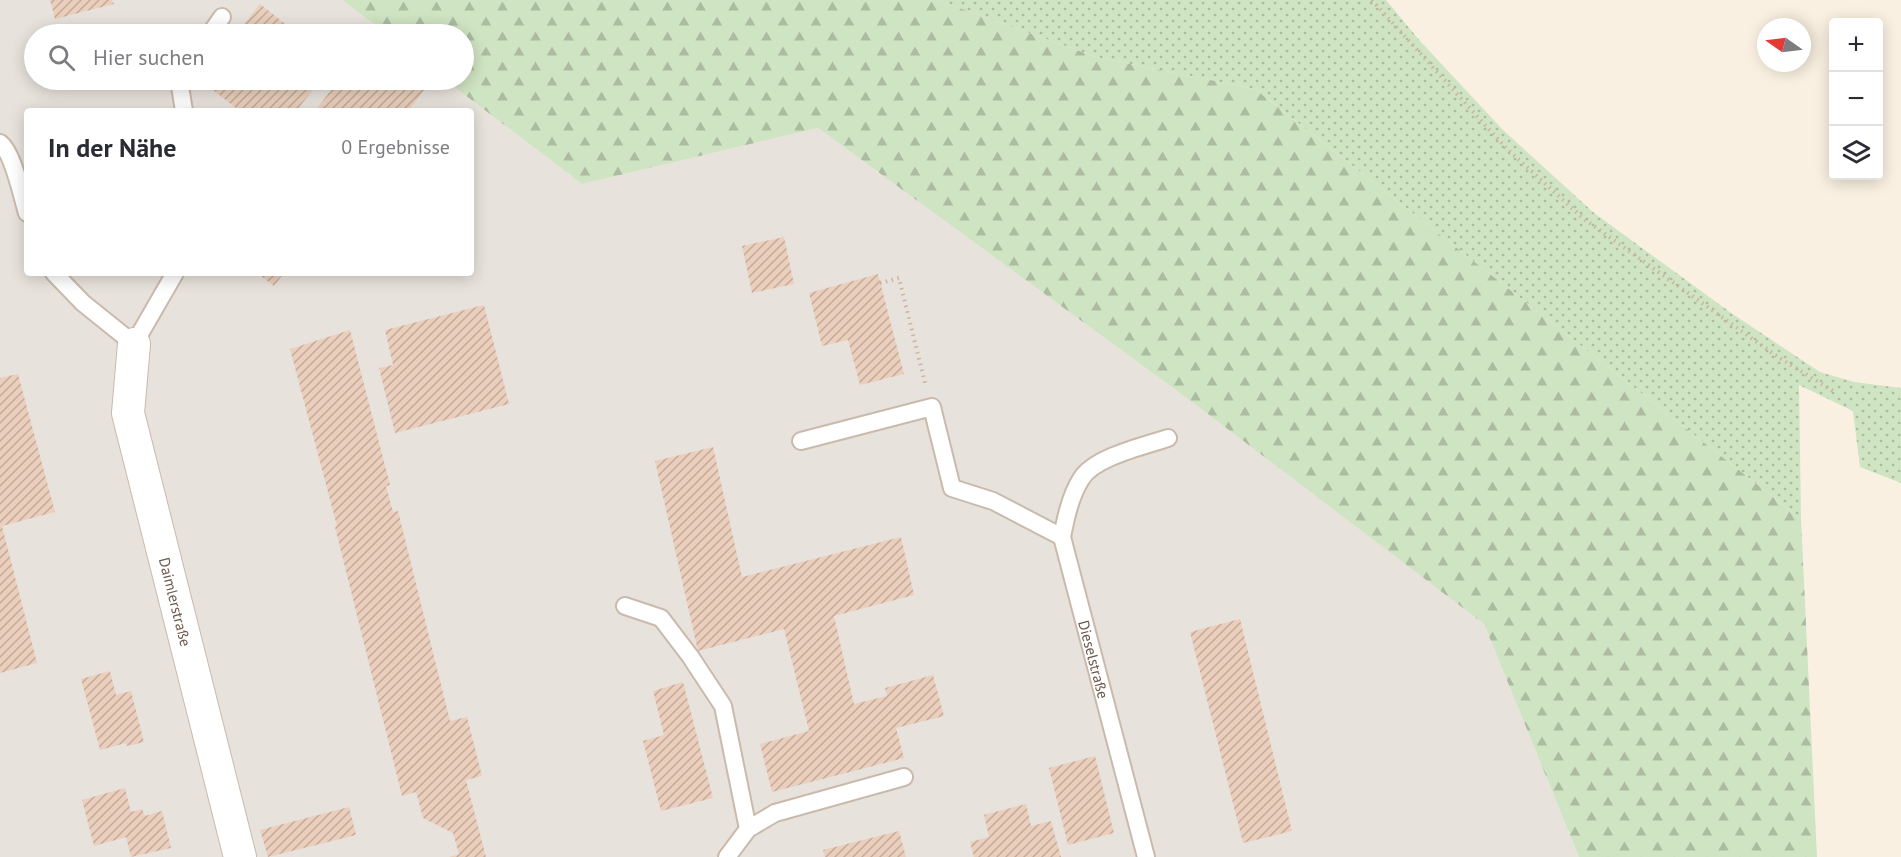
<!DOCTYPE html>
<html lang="de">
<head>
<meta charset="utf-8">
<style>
  :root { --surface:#fff; --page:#f7f7f7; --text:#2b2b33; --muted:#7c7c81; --line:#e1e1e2 }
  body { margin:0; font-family:"PT Sans",sans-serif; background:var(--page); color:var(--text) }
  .controls { position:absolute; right:18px; top:18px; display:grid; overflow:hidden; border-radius:6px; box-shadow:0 3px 15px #0003 }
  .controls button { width:54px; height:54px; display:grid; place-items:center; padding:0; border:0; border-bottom:2px solid var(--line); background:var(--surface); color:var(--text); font:30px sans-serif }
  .compass { position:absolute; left:1757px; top:18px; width:54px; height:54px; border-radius:50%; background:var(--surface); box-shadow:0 3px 15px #0003; rotate:284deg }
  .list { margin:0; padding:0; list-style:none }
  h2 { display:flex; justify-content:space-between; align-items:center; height:78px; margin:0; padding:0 24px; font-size:26px }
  h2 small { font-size:20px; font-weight:400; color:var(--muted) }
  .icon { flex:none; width:33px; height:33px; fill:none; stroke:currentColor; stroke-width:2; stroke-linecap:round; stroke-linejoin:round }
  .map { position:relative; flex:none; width:1901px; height:857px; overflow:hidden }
  .search { position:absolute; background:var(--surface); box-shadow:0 3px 15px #0003; left:24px; top:24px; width:450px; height:66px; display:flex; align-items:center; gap:15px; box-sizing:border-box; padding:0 21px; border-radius:33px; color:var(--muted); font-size:22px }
  .panel { position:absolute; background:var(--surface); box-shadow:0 3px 15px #0003; left:24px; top:108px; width:450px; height:168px; border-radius:6px }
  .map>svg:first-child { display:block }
</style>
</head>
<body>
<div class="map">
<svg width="1901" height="857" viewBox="0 0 1901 857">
  <defs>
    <pattern id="green-dots" width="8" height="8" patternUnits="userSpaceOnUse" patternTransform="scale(1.5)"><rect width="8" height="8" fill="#cfe4c2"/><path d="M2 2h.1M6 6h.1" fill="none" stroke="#acbca0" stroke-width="1.8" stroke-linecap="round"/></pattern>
    <pattern id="forest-firs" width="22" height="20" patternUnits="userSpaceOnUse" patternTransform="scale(1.5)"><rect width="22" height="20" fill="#cfe4c2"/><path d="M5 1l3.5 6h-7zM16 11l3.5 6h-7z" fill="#acbca0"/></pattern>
    <pattern id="building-hatch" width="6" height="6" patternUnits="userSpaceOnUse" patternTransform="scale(1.5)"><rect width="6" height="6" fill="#ebcfbc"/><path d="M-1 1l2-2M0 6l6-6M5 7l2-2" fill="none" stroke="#c2ab9b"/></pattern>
  </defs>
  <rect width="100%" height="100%" fill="#f9f0e1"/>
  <path fill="#e8e2dc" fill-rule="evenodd" d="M0 0H342L387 34H34V80H445L582 184 818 128 1188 399 1484 624 1579 857H0ZM27 111H471V273H27Z"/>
  <polygon fill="url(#green-dots)" points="937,0 1386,0 1420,41 1503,130 1594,213 1734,315 1820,372 1854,382 1901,388 1901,483 1860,467 1853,411 1799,385 1801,519 1255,89 1096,57"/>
  <polygon fill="url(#forest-firs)" points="342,0 937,0 1096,57 1255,89 1801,519 1817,857 1579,857 1484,624 1188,399 818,128 582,184 445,80 464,80 464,34 387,34"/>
  <g fill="url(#building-hatch)">
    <polygon points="50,0 112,0 114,4 55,19"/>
    <polygon points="260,4 298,34 236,34"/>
    <polygon points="200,80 321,80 296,111 240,111"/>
    <polygon points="339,80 432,80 408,111 315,111"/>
    <polygon points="784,237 794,284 752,293 742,246"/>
    <polygon points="257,273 284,273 274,286"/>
    <polygon points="878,274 904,374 860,385 848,340 822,346 809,293"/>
    <polygon points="484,305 509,404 395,433 379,368 393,365 385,330"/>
    <polygon points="350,330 390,485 386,486 393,512 398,511 450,721 467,717 482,776 466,780 486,857 449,857 459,854 453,833 423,818 416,792 402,796 335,527 337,526 290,349"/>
    <polygon points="18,374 55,512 2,526 37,663 0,673 0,378"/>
    <polygon points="713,447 742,577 901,537 914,595 834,616 854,704 887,696 885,688 933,675 944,716 896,728 904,758 772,792 760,744 809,731 784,629 698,651 655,461"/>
    <polygon points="1240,619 1292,831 1243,843 1190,632"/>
    <polygon points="110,671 116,695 131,691 144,742 127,746 126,743 100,750 81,679"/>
    <polygon points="683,682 713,798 661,811 643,741 664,735 653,691"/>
    <polygon points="1095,756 1114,833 1068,845 1049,768"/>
    <polygon points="125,788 131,812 142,809 145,816 162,811 171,848 131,857 126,837 94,846 82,800"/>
    <polygon points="1026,804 1031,826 1051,821 1061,857 974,857 970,842 989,837 984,815"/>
    <polygon points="349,807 356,835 268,857 260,830"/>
    <polygon points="899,831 906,857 825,857 823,850"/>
  </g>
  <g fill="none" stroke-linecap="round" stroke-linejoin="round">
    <defs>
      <g id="lane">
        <polyline points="210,34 222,17"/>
        <polyline points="182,80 180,86 184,111"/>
        <path d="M0 143C13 152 22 197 27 213"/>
        <polyline points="54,273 83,303 134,344 175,273"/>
        <path id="s1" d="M801 441 932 407 952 488 993 501 1062 537 1146 857"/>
        <path d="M1062 537C1066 517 1070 497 1081 479 1094 457 1144 446 1168 438"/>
        <polyline points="625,606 661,618 690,656 723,706 748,829"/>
        <polyline points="727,857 748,829 775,813 904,777"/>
      </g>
      <g id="street">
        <path id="s2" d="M134 344 128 413 240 857"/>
      </g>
    </defs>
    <use href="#lane" stroke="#c9baac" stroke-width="20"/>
    <use href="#street" stroke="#c9baac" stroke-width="34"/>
    <g stroke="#cfb3a0" stroke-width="4" stroke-dasharray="1.5 4.5" stroke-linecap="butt">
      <polyline points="1372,0 1505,147 1584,219 1778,357 1833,391"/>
      <polyline points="880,283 899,278 925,383"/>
    </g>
    <use href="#lane" stroke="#fff" stroke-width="16"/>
    <use href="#street" stroke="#fff" stroke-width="32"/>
  </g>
  <g text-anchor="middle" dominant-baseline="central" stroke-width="5" stroke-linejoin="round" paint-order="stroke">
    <g font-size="15" fill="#6c584b" stroke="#fcf4e6">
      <text stroke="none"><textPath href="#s2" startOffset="264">Daimlerstraße</textPath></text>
      <text stroke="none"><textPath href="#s1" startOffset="466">Dieselstraße</textPath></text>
    </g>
  </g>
</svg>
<div class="controls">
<button>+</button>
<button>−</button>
<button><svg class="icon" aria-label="layers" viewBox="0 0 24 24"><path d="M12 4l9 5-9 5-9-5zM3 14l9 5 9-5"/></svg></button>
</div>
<svg class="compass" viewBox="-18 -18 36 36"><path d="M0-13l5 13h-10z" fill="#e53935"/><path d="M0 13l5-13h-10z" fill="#7c7c81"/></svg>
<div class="search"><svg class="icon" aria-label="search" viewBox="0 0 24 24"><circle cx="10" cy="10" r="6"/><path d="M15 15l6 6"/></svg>Hier suchen</div>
<section class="panel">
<h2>In der Nähe<small>0 Ergebnisse</small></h2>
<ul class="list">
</ul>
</section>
</div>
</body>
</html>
